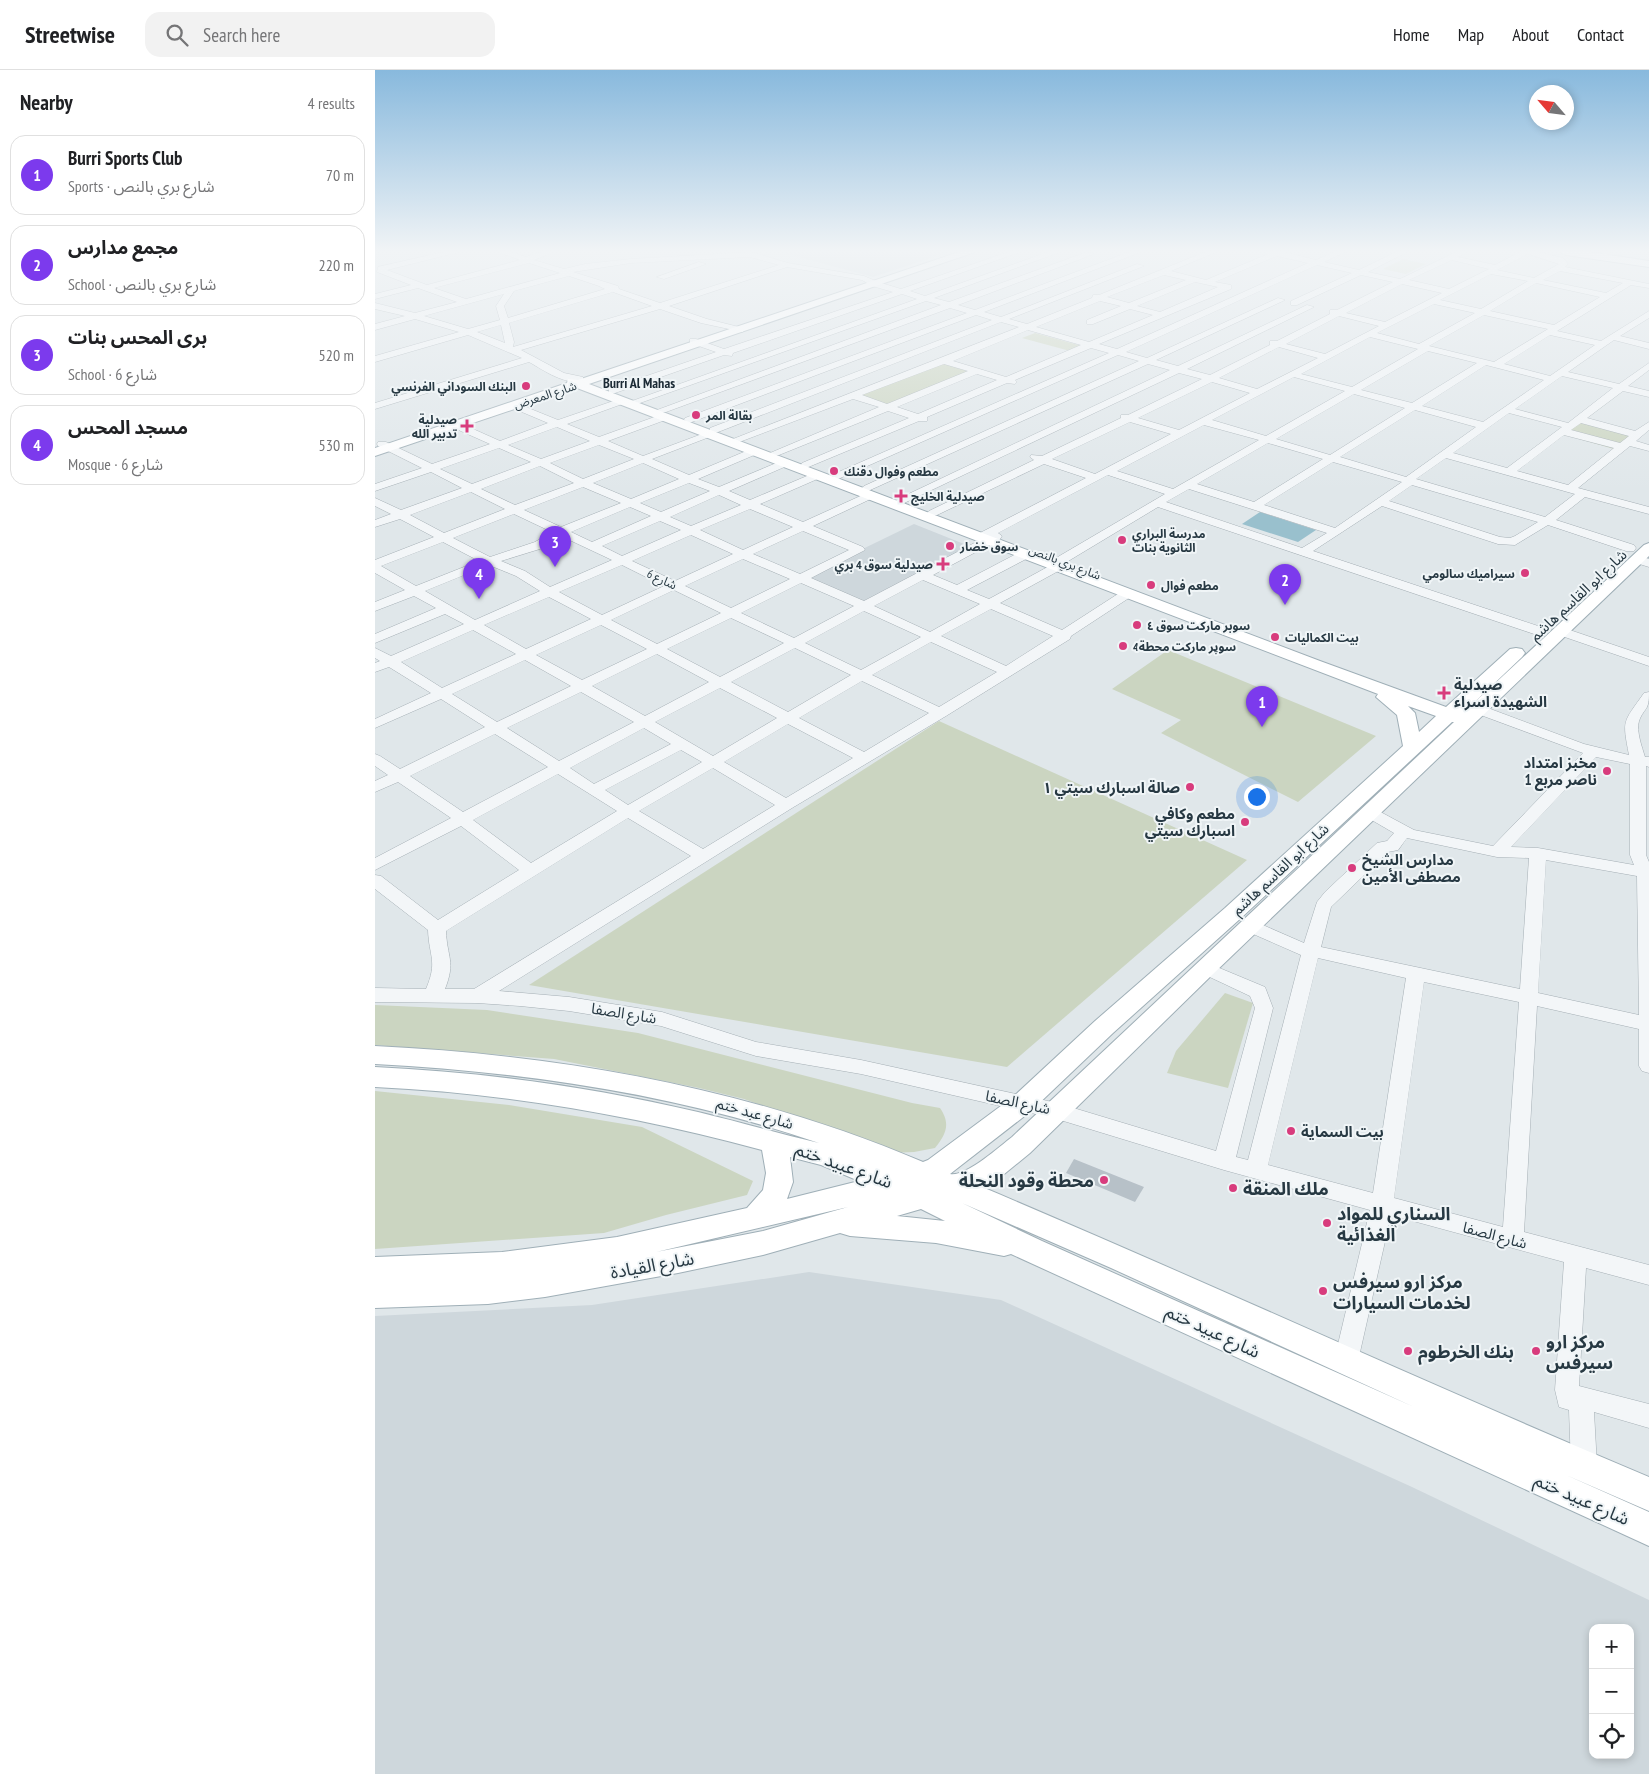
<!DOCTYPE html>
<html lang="en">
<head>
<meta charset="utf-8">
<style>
  :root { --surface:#fff; --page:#f2f2f2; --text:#202124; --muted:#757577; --line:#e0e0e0; --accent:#7c3aed }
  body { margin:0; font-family:"PT Sans Narrow","Noto Sans Arabic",sans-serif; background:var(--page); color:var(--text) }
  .controls { position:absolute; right:15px; bottom:15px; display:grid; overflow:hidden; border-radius:10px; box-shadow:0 2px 8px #0003 }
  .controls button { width:45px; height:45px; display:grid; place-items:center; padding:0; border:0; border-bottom:1px solid var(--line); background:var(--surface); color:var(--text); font:25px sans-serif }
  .compass { position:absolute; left:1154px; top:15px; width:45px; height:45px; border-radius:50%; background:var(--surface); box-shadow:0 2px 8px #0003; rotate:298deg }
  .you { position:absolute; left:881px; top:726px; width:18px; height:18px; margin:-12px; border:4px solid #fff; border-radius:50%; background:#1a73e8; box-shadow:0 0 0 8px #1a73e833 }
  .badge { display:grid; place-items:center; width:32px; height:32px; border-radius:50%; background:var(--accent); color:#fff; font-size:16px; font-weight:700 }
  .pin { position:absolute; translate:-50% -41px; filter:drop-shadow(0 1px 2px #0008) }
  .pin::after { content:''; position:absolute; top:26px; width:18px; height:15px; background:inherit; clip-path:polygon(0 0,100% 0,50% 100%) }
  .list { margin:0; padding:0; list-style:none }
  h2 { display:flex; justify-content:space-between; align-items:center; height:65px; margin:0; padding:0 20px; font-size:21px }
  h2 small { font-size:16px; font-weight:400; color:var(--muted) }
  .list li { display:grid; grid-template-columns:32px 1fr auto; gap:15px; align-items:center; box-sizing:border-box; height:80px; margin:0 10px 10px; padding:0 10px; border:1px solid var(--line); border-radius:15px }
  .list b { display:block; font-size:19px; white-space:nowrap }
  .list p { margin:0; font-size:16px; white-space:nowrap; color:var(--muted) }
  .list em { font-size:16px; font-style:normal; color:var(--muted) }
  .icon { flex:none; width:28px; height:28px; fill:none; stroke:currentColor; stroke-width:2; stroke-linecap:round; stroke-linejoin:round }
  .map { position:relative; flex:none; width:1274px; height:1704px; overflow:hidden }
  header { display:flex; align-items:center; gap:30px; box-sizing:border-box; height:70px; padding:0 25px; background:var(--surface); border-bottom:1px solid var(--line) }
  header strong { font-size:24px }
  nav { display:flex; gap:28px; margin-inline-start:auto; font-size:18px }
  .search { width:350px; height:45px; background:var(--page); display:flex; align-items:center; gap:12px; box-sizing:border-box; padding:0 18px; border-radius:15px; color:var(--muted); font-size:19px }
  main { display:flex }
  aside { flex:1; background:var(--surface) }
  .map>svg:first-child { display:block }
</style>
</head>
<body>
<header>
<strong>Streetwise</strong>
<div class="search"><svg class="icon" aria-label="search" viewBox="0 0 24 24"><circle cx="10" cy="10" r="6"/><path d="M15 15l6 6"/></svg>Search here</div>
<nav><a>Home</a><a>Map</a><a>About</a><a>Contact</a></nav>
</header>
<main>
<aside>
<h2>Nearby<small>4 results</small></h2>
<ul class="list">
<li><span class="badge">1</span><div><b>Burri Sports Club</b><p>Sports · شارع بري بالنص</p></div><em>70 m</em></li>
<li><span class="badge">2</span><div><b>مجمع مدارس</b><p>School · شارع بري بالنص</p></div><em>220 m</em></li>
<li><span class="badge">3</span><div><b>برى المحس بنات</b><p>School · شارع 6</p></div><em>520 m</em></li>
<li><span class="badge">4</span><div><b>مسجد المحس</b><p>Mosque · شارع 6</p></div><em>530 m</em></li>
</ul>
</aside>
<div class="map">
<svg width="1274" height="1704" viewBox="0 0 1274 1704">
  <rect width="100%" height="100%" fill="#e0e7ea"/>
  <g fill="#ced7dc" fill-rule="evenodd">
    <polygon points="405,182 574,182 498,207"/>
    <polygon points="539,454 594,476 489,533 430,507"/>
    <path d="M434 1202 626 1230 1037 1417 1274 1530V1704H0V1246L217 1235ZM1218 1558H1255V1685H1218Z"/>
  </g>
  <g fill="#cbd5c1">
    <polygon points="1028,189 1051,194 1031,204 1008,199"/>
    <polygon points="660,263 707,276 695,281 647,268"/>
    <polygon points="567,293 595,302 512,336 484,326"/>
    <polygon points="1207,351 1262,365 1242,380 1187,364"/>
    <polygon points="793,580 1001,666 923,732 786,663 806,650 737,619"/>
    <polygon points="564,651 872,790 632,997 154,915"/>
    <polygon points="850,923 878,933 853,1018 792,1003 801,981"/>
    <path d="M0 935 112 940 263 963 537 1033 565 1038C576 1054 571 1064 560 1078L539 1082 516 1083 369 1029 324 1018 179 989 0 975Z"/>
    <polygon points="0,1021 134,1035 267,1057 378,1111 372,1125 291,1145 229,1163 0,1179"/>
  </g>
  <polygon fill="#99c0cd" points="885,442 941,460 923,472 867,454"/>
  <polygon fill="#b7c1c8" points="699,1089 769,1117 760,1132 691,1103"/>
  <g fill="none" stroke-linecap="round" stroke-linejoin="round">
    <defs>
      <g id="minor">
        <path d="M69 182H84L12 200 52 215 145 190 123 182H136L151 187 166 182H179L159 190 189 199 210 194 256 189 376 182 413 193 489 206 503 212 526 219 633 182H645L535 221 550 226 673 182H685L559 228 574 232 712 182 719 184 583 235 600 240 754 182H766L609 242 626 247 762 194 769 196 634 249 652 254 717 228 718 225H724L830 182H841L796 201 831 210 893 184 889 182H909L941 190 959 182H970L949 192 984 200 1021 182H1032L993 202 1025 209 1081 182H1092L1083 187 1120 195 1145 182H1163L1188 188 1193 194 1190 197 1274 214V218L1256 215 1182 261 1226 271 1274 241V248L1245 266 1274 273V279L1239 270 1193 302 1244 314 1274 293V300L1253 316 1274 321V327L1248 321 1212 348 1260 361 1274 352V360L1261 371 1274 375V381L1255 376 1203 418 1274 437V444L1210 427 1181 450 1259 475 1261 478 1259 481H1251L1173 455 1140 475 1123 474 1007 436 938 481 1169 558 1171 561 1169 564H1159L783 437 690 493 687 499 625 533 687 560 749 520H757L759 523 757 526 696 566 695 569 571 646 417 738 124 921 194 927 287 942 381 972 486 990 682 1033 841 1081 880 938 875 926 824 902 821 898 824 894 830 892 890 917 898 938 861 1087 873 1090 926 885 869 860 866 856 869 852 875 850 881 852 929 873 942 832 950 822 1002 773 1012 771 1019 763 988 745 986 742 988 739H1000L1039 760 1118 776 1208 683 1084 637 1082 634 1084 631H1094L1209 674 1254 685C1247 649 1248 653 1269 623L1274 622C1274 642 1270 636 1264 651 1261 661 1267 677 1270 687H1274V697L1271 696V785L1274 792V1003L1267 1001 1264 996V959L1162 936 1149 1162 1274 1195V1215L1211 1198 1204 1316 1274 1334V1358L1219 1342 1222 1396 1218 1405 1209 1408 1200 1405 1196 1396 1194 1340 1184 1337 1180 1320 1189 1192 1016 1145 983 1291 979 1299 971 1302 963 1299 959 1291 995 1140 849 1100 682 1049 486 1004 381 986 286 956 194 941 145 936 102 933 0 932V918L51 919C63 891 54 887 53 860L0 819V805L6 806 63 850 144 800 86 756 0 800V788L76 748 23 712 0 722V711L13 705 0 696V684L5 686 25 699 110 657 66 629 0 658V649L56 623 14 597 0 602V593L5 591 0 588V578L16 586 89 554 70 544 0 573V564L61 538 39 526 0 541V532L30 520 0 503V490L59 467 25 449 0 457V450L16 444 0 436V428L26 440 87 418 56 402 0 421V414L47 398 3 376 2 374 3 372H11L57 394 115 374 70 354V350H78L125 371 173 353 135 337V333H141L183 350 247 328 250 329V333L192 354 224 367 285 345H293V349L233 371 268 386 335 361V358L617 250 601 245 314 353 309 350 310 348 592 243 575 238 291 342H283L282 340 566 235 551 231 265 333H259L257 331 542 229 527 224 358 283 357 286 349 285 240 323H234V319L341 282 315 273V269H321L349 279 518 222 497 216 487 210 412 197 294 236 332 249 368 258V262L326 253 285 239 146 280 189 303 208 307V311C189 315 170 301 154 292L0 339V333L147 288 93 265 0 292V286L84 262 40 249 0 260V254L30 246 0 239V233L40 243 82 232 43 218 0 229V224L36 215 2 202 3 197ZM1153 184 1184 194 1159 208 1122 200ZM902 186 933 193 742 279 724 274 856 219V215L840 212ZM375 187 404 195 285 233 244 219 243 216 198 202 256 193ZM1077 190 1114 199 1074 219 1034 210ZM154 193 185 203 91 229 59 218ZM942 195 977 203 916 231V235H922L986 205 1018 212 962 240H955V244L902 271H895V275L835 305 812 299 939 237 932 235 803 296 781 290 910 230 903 228 772 288 751 282ZM1185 201 1248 213 1231 223 1168 210ZM1116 204 1153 211 1106 239 1065 230ZM789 205 811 210 754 233 732 227ZM194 206 224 216 230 219 133 248 129 236 139 221ZM820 212 843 217 785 242 762 236ZM1161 213 1225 227 1179 255 1115 241ZM1027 214 1067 223 1010 252 971 243ZM238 222 277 236 138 277 139 272 134 253ZM129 224 121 236 125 250 93 259 49 246ZM725 231 746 236 712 250V254H718L755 239 778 245 714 272 661 257ZM1059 234 1100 243 1044 274 1002 263ZM1109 245 1173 259 1119 292 1054 276ZM964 246 1004 256 950 284 911 274ZM626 252 644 257 358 369 363 372 367 371 478 329 504 337 395 383 396 385H404L513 341 534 348 427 393 426 395 427 397 431 398 544 351H552V347L632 313 640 314 642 312 640 310 716 278 734 283 459 404 458 406 459 408 463 409 743 285 764 291 489 416 487 418 489 420 493 421 773 294 795 300 523 429 521 431 523 433 527 434 804 303 827 309 753 345H746V348L667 386 656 385 655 387 659 390 554 441 552 443 554 445H562L669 394 711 408 603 464 601 467 605 470 489 531 436 508 490 480 488 477 438 456 500 427 502 425 500 423H492L428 452 385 434 447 407 448 405 447 403H439L375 430 354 421 414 395 415 393 414 391H406L344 417 323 409 384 383 385 381 384 379H376L314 405 277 389 337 366V363L343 362ZM126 255 130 273 102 262ZM653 260 706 275 631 307 578 291ZM1175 265 1220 275 1175 306 1129 294ZM995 267 1043 279 977 317 926 304ZM904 277 943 288 882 319 844 308ZM1053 281 1102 293 1037 333 986 320ZM569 294 593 301 512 334 487 325ZM1111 295 1169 310 1108 352 1047 336ZM602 304 622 310 543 344 522 337ZM1187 306 1238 318 1193 353 1140 339ZM919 307 970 321 891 366 837 350ZM837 312 875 323 804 360 763 348ZM979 324 1030 338 955 385 901 369ZM1040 340 1101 357 1031 407 965 387ZM1134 343 1187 357 1132 398 1078 383ZM755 352 796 364 720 404 677 389ZM1206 353 1254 366 1245 373 1196 360ZM829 355 884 370 798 419 742 401ZM182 357 215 371 166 389 133 375ZM1189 365 1239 378 1193 415 1142 401ZM893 373 948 389 879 432 822 414ZM224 375 259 389 208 409 175 393ZM124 378 156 392 97 414 65 399ZM1071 388 1200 424 1170 447 1041 409ZM958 392 1027 412 960 458 889 435ZM268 393 304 409 256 429 218 413ZM165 396 199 413 140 435 106 419ZM733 405 790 424 681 488 678 494 614 529 592 520 655 487 657 484 655 481H647L582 515 558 505 625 469 627 466 623 463ZM314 413 335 421 286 442 265 433ZM1037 415 1163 452 1140 466 1135 468 1125 467 1014 431ZM208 417 246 433 186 457 149 440ZM814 419 952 463 927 478 791 432ZM96 422 130 439 69 463 35 445ZM344 425 366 435 316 456 295 447ZM255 437 276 446 217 472 196 462ZM375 439 418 457 368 480 325 460ZM139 444 177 462 160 472 115 487 78 468ZM285 451 306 460 247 486 227 476ZM428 461 474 480 425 504 378 484ZM316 465 358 484 300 511 257 491ZM186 466 237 490 175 517 150 501 126 491 168 478ZM68 472 104 491 41 516 6 496ZM368 489 415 509 356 538 310 516ZM114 495 141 506 165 521 100 550 50 521ZM247 495 289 516 227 545 184 522ZM548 510 605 534 555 562 499 536ZM426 513 479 536 419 568 366 543ZM299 520 346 543 282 574 236 550ZM174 527 216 549 151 579 109 555ZM616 539 678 566 631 596 566 566ZM489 541 546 567 486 600 430 573ZM356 548 409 573 345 607 292 579ZM226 555 272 579 207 610 161 585ZM98 560 141 584 67 618 26 592ZM556 572 622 602 564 637 497 605ZM420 578 476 605 413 642 356 612ZM282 584 334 612 270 646 217 616ZM150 590 196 616 122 652 77 624ZM487 611 554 643 489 682 424 648ZM345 618 402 648 338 686 280 652ZM206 622 259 652 184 691 132 658ZM413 654 478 688 411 728 349 692ZM269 658 296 674 219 714 195 698ZM120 664 173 697 88 742 35 706ZM306 680 327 692 253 735 230 720ZM1221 687 1255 694V785L1259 795 1163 778 1136 777ZM338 698 400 735 328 779 264 741ZM183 704 242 741 156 793 98 750ZM253 748 316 786 99 919H70C81 891 72 888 71 861ZM1032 768 1122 787 1154 788 1145 919 946 877 956 837 1013 782 1023 780ZM1171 790 1262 806 1264 945 1163 923ZM943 888 1031 908 998 1123 893 1095ZM1049 912 1144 932 1128 1157 1019 1128Z"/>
        <polygon points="1227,182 1235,182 1235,184 1231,186"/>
        <polygon points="324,192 331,194 289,209 282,207"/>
        <polygon points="1262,485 1274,489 1274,497 1258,492 1256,489"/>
        <polygon points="1186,557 1274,587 1274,596 1181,564 1179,561"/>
      </g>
      <g id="major">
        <path d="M584 182H600L214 314 945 591 1071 637 1135 579 1141 578 1147 579 1150 583 1147 587 1088 643 1269 475 1274 473V486L838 904 655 1083 628 1105 607 1117C830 1211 1050 1313 1274 1407V1441L1191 1405 1274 1442V1476L636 1184 629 1186 561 1173 475 1166 465 1163 388 1185 303 1203 170 1227 113 1234 0 1238V1187L127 1182 242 1167 372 1138 388 1120 391 1103 387 1080C261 1046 131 1023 0 1017V997C108 1002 218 1017 323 1042 364 1052 403 1063 444 1073 301 1024 150 1002 0 994V976C188 985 374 1018 548 1092L553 1090 638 1027 720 951 850 838 1028 676 1022 645 1001 627 1003 624 202 318 0 386V378L192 313 193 309 203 310ZM1033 636 1061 646 1044 662 1040 643ZM1077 652H1079L637 1067C624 1077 591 1107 575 1104L656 1041 738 963 866 848ZM415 1087 446 1095 484 1111 412 1129 418 1112ZM587 1133 736 1198 1039 1337 667 1171ZM473 1137 388 1161 281 1182ZM546 1139 570 1151 522 1146Z"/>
        <polygon points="1186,182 1214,182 1274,191 1274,197 1191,185"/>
      </g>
    </defs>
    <use href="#minor" stroke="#a5afb5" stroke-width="1"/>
    <use href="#major" stroke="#9fafb7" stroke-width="2"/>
    <use href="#minor" fill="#f3f6f8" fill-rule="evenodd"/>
    <use href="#major" fill="#fff" fill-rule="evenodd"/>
  </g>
  <linearGradient id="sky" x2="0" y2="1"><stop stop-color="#88b9dd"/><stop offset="0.43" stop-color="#f1f4f6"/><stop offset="1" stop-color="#f1f4f6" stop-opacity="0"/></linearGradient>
  <rect width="1274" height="421" fill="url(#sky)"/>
  <g fill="#d83c7d" stroke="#f0f5f7" stroke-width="2">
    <circle cx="151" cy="316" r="5"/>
    <circle cx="321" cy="345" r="5"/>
    <path d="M89.5 348.5h5v5h5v5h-5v5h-5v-5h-5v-5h5z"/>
    <circle cx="459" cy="401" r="5"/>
    <path d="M523.5 418.5h5v5h5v5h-5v5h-5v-5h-5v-5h5z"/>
    <circle cx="747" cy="470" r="5"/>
    <circle cx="575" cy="476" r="5"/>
    <path d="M565.5 486.5h5v5h5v5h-5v5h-5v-5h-5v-5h5z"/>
    <circle cx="1150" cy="503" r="5"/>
    <circle cx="776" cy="515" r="5"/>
    <circle cx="762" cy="555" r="5"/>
    <circle cx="900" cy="567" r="5"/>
    <circle cx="748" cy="576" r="5"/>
    <path d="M1066.5 615.5h5v5h5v5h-5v5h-5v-5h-5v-5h5z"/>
    <circle cx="1232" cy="701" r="5"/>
    <circle cx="815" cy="717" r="5"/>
    <circle cx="870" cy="752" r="5"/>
    <circle cx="977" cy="798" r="5"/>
    <circle cx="916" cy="1061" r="5"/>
    <circle cx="729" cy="1110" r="5"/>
    <circle cx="858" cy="1118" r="5"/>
    <circle cx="952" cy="1153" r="5"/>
    <circle cx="948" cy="1221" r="5"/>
    <circle cx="1033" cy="1281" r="5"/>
    <circle cx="1161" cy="1281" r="5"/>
  </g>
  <g text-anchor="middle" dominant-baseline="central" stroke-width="4" stroke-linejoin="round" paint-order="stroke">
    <g font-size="12" font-weight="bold" fill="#273943" stroke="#f0f5f7" text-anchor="start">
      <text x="141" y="316" text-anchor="end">البنك السوداني الفرنسي</text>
      <text x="331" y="345">بقالة المر</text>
      <text x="82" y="349" text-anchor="end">صيدلية<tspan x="82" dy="14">تدبير الله</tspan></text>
      <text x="469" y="401">مطعم وفوال دقنك</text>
      <text x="536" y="426">صيدلية الخليج</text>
      <text x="757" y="463">مدرسة البراري<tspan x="757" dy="14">الثانوية بنات</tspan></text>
      <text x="585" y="476">سوق خضار</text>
      <text x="558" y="494" text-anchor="end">صيدلية سوق 4 بري</text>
      <text x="1140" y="503" text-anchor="end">سيراميك سالومي</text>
      <text x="786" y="515">مطعم فوال</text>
      <text x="772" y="555">سوبر ماركت سوق ٤</text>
      <text x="910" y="567">بيت الكماليات</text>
      <text x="758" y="576">سوپر مارکت محطة4</text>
    </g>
    <g font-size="12" fill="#273943" stroke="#f0f5f7">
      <text transform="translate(170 325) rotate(-18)">شارع المعرض</text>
      <text transform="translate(690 492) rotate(21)">شارع بري بالنص</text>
      <text transform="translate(287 509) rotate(25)">شارع 6</text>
    </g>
    <g font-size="14" font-weight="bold" fill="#1a2934" stroke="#f0f5f7">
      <text x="264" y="313">Burri Al Mahas</text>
    </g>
    <g font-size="15" fill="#273943" stroke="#f0f5f7">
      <text transform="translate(1203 525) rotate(-43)">شارع ابو القاسم هاشم</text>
      <text transform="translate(905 799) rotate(-43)">شارع ابو القاسم هاشم</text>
      <text transform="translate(249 943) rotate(9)">شارع الصفا</text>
      <text transform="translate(643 1032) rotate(12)">شارع الصفا</text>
      <text transform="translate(380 1043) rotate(16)">شارع عبد ختم</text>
      <text transform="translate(1120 1165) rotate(15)">شارع الصفا</text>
    </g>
    <g font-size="15" font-weight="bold" fill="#273943" stroke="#f0f5f7" text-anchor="start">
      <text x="1079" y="614">صيدلية<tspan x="1079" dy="17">الشهيدة اسراء</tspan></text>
      <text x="1222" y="692" text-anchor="end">مخبز امتداد<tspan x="1222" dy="17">ناصر مربع 1</tspan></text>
      <text x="805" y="717" text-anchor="end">صالة اسبارك سيتي ١</text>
      <text x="860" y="743" text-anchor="end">مطعم وكافي<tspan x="860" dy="17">اسبارك سيتي</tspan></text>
      <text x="987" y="789">مدارس الشيخ<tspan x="987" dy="17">مصطفى الأمين</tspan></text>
      <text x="926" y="1061">بيت السماية</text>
    </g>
    <g font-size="18" fill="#273943" stroke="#f0f5f7">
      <text transform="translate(469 1095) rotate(20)">شارع عبيد ختم</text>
      <text transform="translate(277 1195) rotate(-10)">شارع القيادة</text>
      <text transform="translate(838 1261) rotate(25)">شارع عبيد ختم</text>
      <text transform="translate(1207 1429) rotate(24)">شارع عبيد ختم</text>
    </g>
    <g font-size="18" font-weight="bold" fill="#273943" stroke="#f0f5f7" text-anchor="start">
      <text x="719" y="1110" text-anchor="end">محطة وقود النحلة</text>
      <text x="868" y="1118">ملك المنقة</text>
      <text x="962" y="1143">السناري للمواد<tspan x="962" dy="21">الغذائية</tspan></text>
      <text x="958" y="1211">مركز ارو سيرفس<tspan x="958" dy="21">لخدمات السيارات</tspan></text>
      <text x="1171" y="1271">مركز ارو<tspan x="1171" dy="21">سيرفس</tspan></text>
      <text x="1043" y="1281">بنك الخرطوم</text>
    </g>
  </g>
</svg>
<div class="controls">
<button>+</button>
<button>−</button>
<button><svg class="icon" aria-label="locate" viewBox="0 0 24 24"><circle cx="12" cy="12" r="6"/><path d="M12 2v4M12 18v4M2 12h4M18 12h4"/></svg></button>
</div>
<svg class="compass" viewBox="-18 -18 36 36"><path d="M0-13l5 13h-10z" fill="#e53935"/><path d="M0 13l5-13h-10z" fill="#757577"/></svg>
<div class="you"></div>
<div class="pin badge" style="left:887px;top:657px">1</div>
<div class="pin badge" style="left:910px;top:535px">2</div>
<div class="pin badge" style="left:180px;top:497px">3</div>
<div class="pin badge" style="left:104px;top:529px">4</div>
</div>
</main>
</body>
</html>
